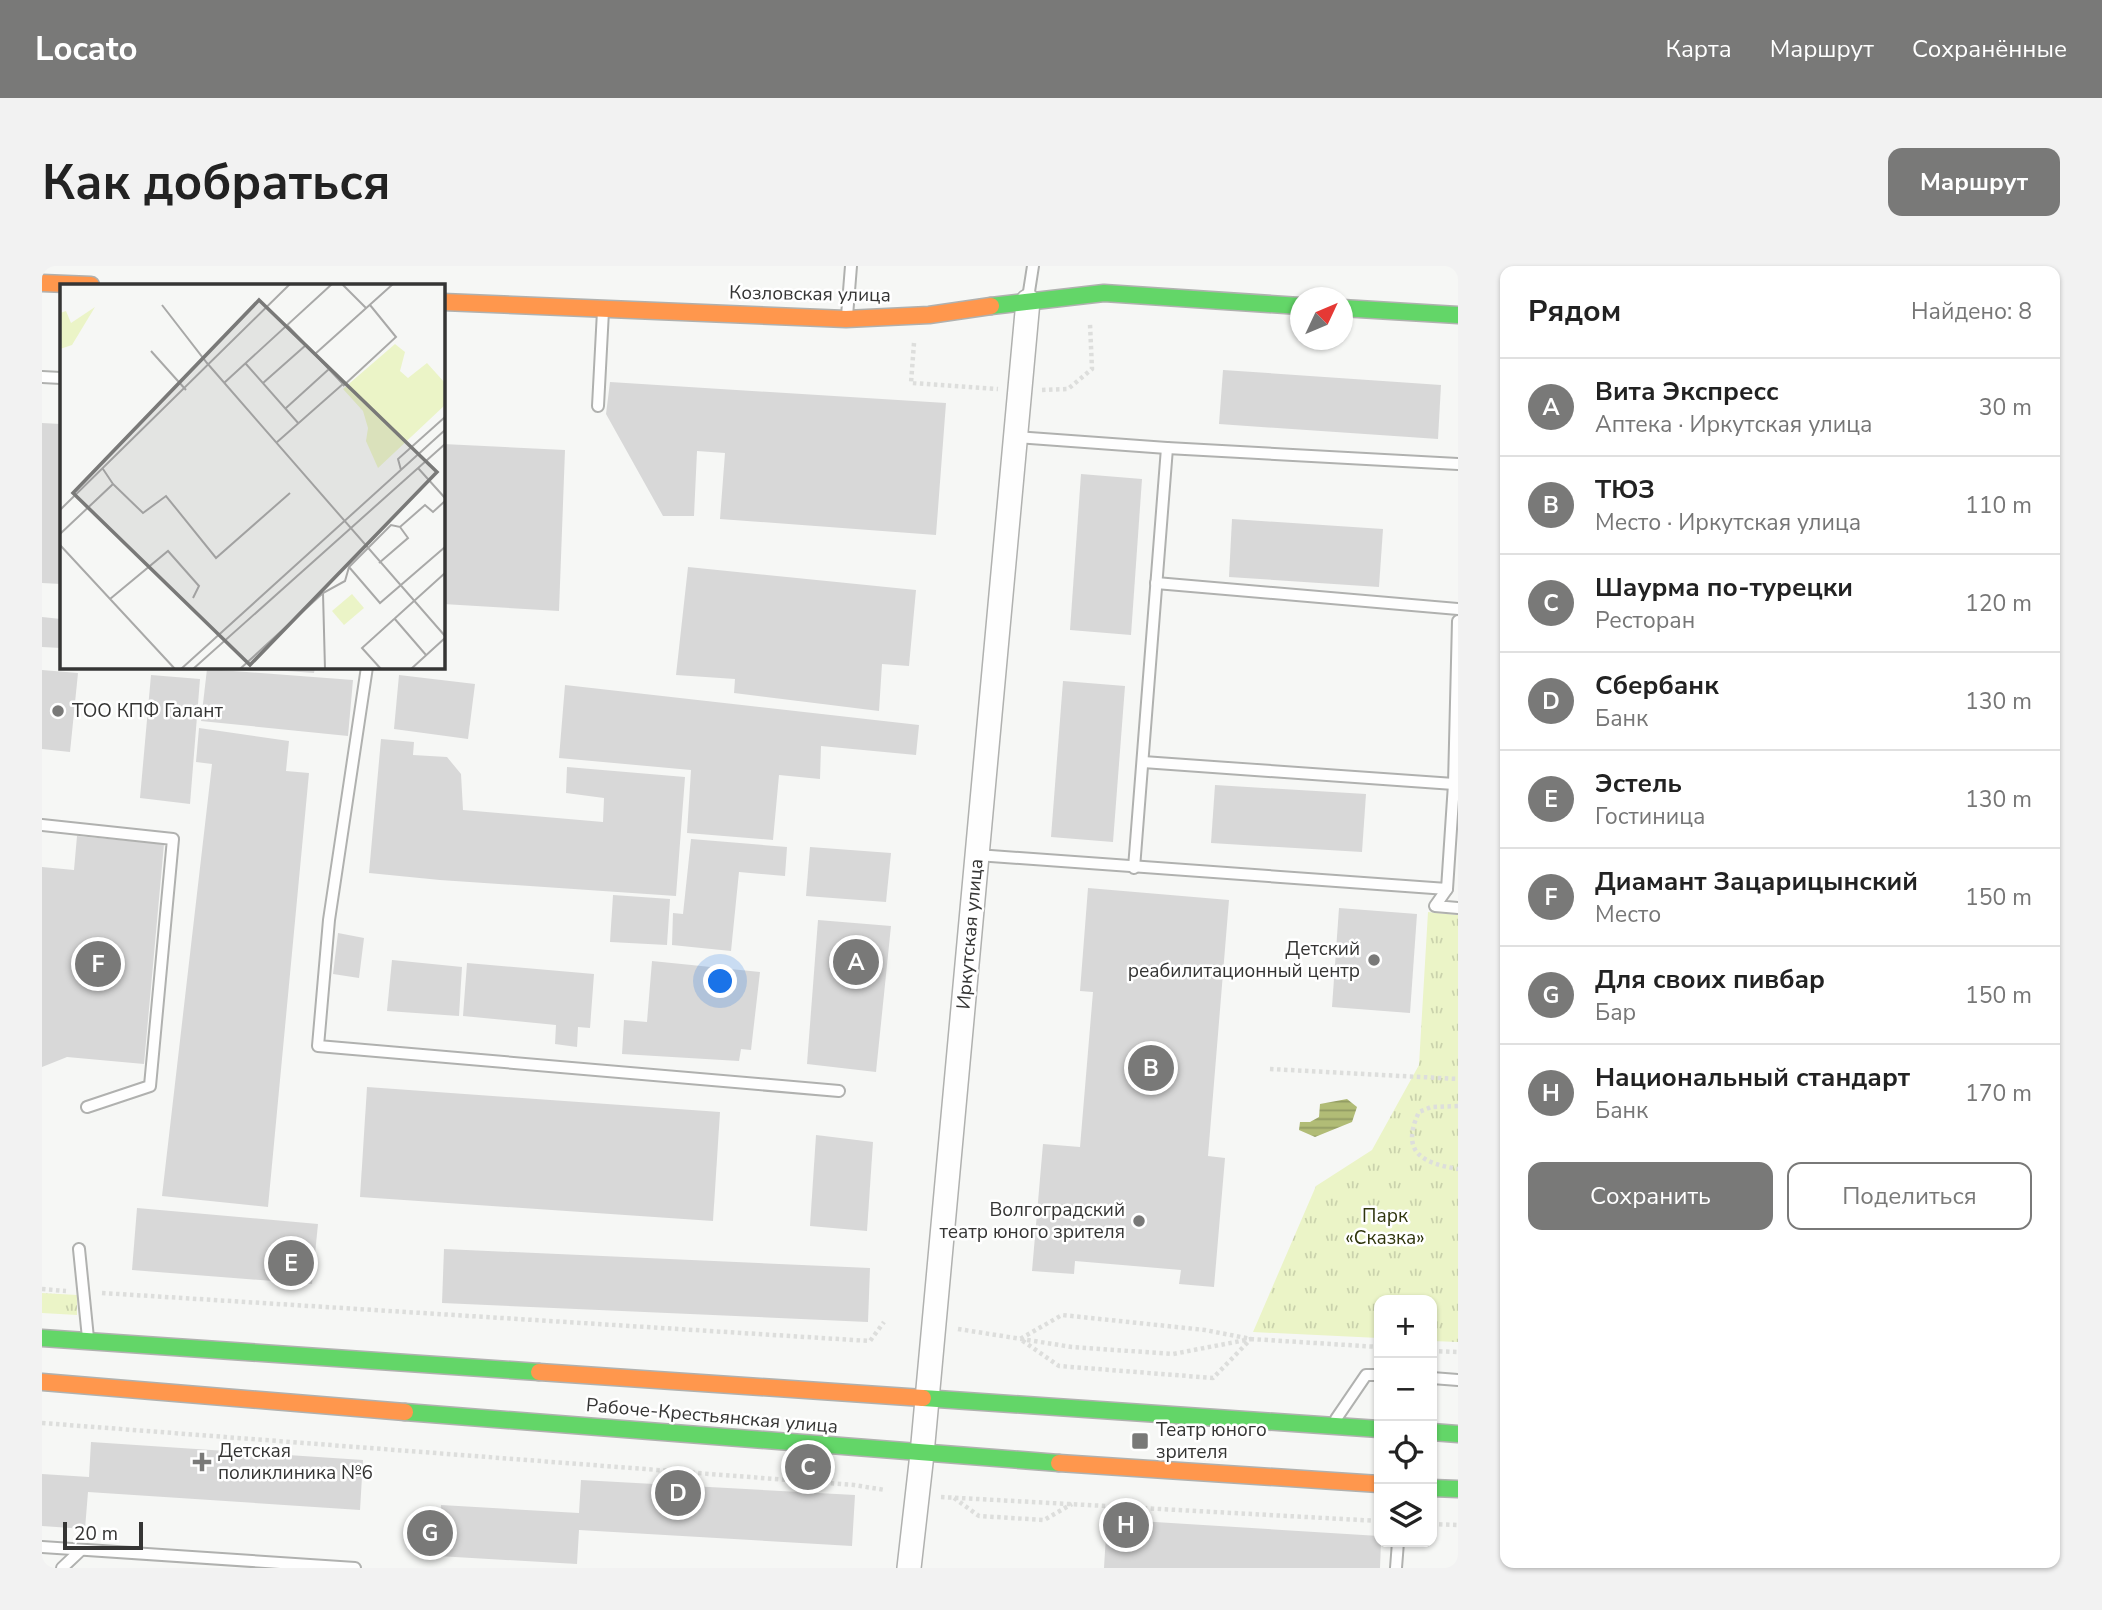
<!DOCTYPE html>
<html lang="ru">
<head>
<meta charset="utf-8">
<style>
  :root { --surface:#fff; --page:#f2f2f2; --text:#222; --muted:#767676; --line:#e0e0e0; --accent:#797978 }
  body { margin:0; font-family:"Nunito Sans",sans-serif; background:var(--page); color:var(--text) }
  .controls { position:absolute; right:21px; bottom:21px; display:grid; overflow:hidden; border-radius:14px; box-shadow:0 2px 5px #0004 }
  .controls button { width:63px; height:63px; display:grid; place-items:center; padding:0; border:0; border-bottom:2px solid var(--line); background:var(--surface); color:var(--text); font:35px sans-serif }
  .compass { position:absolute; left:1248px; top:21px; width:63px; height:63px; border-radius:50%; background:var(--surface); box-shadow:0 2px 5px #0004; rotate:46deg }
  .scale { position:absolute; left:21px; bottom:18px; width:80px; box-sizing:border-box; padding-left:7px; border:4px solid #353534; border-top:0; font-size:19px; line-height:24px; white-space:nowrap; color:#353534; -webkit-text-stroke:5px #fff; paint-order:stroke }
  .you { position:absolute; left:679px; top:716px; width:24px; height:24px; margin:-18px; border:5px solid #fff; border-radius:50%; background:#1a73e8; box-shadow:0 0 0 10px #1a73e833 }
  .badge { display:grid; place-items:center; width:46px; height:46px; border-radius:50%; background:var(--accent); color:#fff; font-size:23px; font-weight:700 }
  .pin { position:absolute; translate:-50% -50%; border:4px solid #fff; box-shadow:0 2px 7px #0006 }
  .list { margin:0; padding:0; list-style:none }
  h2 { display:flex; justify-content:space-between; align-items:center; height:91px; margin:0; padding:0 28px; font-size:30px }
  h2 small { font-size:23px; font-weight:400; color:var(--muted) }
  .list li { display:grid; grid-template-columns:46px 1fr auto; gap:21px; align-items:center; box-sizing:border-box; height:98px; padding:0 28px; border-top:2px solid var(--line) }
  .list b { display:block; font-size:26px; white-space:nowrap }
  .list p { margin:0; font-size:23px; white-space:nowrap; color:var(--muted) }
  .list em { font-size:23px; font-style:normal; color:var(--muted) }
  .actions { display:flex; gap:14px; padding:21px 28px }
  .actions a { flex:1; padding:16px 0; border:2px solid var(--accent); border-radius:14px; text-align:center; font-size:24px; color:var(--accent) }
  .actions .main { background:var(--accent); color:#fff }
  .icon { flex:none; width:38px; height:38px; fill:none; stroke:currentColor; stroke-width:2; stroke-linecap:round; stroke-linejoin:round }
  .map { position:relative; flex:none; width:1416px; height:1302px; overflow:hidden; border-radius:14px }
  header { display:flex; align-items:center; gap:42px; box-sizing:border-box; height:98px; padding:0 35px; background:var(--accent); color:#fff }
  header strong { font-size:33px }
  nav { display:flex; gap:38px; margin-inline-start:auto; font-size:24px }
  .intro { display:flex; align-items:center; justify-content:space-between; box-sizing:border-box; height:168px; padding:0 42px }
  h1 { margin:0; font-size:49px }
  .button { padding:18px 32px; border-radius:14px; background:var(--accent); color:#fff; font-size:24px; font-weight:700 }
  main { display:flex; gap:42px; padding:0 42px }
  aside { flex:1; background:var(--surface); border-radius:14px; box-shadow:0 2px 5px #0004 }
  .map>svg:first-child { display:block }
</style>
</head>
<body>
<header>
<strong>Locato</strong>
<nav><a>Карта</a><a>Маршрут</a><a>Сохранённые</a></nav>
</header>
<div class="intro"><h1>Как добраться</h1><a class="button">Маршрут</a></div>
<main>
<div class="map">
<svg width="1416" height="1302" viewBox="0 0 1416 1302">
  <defs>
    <pattern id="grass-tufts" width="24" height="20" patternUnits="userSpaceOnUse" patternTransform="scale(1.75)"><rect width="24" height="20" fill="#ebf4c7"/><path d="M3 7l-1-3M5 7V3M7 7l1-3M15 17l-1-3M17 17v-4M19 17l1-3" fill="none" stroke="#cad2ac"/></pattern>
    <pattern id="water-rules" width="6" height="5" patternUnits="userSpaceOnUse" patternTransform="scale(1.75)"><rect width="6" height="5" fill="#b1bc76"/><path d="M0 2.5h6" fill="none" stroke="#919a62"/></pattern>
  </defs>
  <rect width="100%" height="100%" fill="#f6f7f5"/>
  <g fill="url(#grass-tufts)">
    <polygon points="1386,646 1416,649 1416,1076 1390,1075 1390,1034 1337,1034 1337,1072 1211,1066 1274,920 1330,884 1377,799"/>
    <polygon points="0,1027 35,1029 35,1049 0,1047"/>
  </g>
  <polygon fill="url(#water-rules)" points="1305,833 1315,841 1310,856 1273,871 1257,864 1258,856 1268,856 1277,851 1278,838"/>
  <g fill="#d8d8d8">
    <polygon points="1181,104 1399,119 1396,173 1177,158"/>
    <polygon points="568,116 904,137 894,269 678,253 683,187 655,185 652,250 621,250 564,148"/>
    <polygon points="0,157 19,158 19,318 0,317"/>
    <polygon points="401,178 523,184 517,345 401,338"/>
    <polygon points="1039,208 1100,213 1089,369 1028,364"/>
    <polygon points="1190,253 1341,263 1337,321 1187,311"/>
    <polygon points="646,301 874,324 867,400 840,398 837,445 692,427 693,413 634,409"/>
    <polygon points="0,351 19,353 19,382 0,381"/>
    <polygon points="218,401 273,401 272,407 218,403"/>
    <polygon points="165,403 311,414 306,470 159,455"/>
    <polygon points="0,404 36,407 28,486 0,483"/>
    <polygon points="109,409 158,413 148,538 98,532"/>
    <polygon points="357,409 433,418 426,473 352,463"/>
    <polygon points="1021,415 1083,420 1071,576 1009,571"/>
    <polygon points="523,419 877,459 874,489 779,480 778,513 737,509 731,574 645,567 649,504 517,492"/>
    <polygon points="157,462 247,475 244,505 267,507 226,941 120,930 170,498 154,496"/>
    <polygon points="339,473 372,476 371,489 405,491 419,508 421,544 561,556 562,532 524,527 525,501 643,511 634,630 398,614 327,607"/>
    <polygon points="1173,519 1324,528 1320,586 1169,577"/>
    <polygon points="35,570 122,578 102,798 25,791 0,801 0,601 32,604"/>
    <polygon points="649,573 745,581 743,610 697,606 689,685 630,679 631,647 641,648"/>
    <polygon points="768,581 849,587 844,636 764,630"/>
    <polygon points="1046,622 1187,634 1166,890 1183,892 1172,1021 1137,1018 1139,1004 1033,995 1032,1008 990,1005 1001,878 1038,881 1051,726 1038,725"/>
    <polygon points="571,629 628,633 625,679 568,676"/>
    <polygon points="1297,642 1375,648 1368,747 1290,741"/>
    <polygon points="776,654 849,660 834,806 765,798"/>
    <polygon points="296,667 322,672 317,712 291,708"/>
    <polygon points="350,694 420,701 417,750 345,745"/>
    <polygon points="610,695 718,706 709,784 699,783 697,795 580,788 582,754 605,756"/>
    <polygon points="425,697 552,708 548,762 536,761 535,781 513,778 514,759 421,750"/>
    <polygon points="325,821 678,846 671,955 318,931"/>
    <polygon points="774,869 831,876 825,965 768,960"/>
    <polygon points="95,942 276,958 270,1018 90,1004"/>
    <polygon points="402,983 828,1002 826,1056 400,1037"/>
    <polygon points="49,1176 321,1194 318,1244 46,1226 43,1263 0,1260 0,1208 47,1211"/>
    <polygon points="750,1193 783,1194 783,1208 750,1208"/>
    <polygon points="539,1214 813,1229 810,1280 537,1264 535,1298 396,1290 399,1239 537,1247"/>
    <polygon points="1065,1253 1337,1270 1337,1276 1339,1276 1338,1302 1062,1302"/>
  </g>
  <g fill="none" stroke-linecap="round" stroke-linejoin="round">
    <defs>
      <g id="lane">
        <polyline points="986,32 991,0"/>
        <polyline points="805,50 809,0"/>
        <polyline points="0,111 19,112"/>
        <polyline points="556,140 561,45"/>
        <polyline points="973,171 1125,182 1416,198"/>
        <polyline points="1114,317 1416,343"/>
        <polyline points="325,401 287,654 276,780 797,825"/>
        <polyline points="1101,496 1412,518"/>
        <polyline points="0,559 131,573 108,820 45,841"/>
        <polyline points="935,589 1405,623 1412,518 1416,355"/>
        <polyline points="1092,602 1125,182"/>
        <polyline points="1405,623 1393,640 1416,642"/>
        <polyline points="37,983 46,1072"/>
        <polyline points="1390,1112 1416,1114"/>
        <polyline points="1294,1153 1324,1109 1337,1109"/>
        <polyline points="0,1281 313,1302"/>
        <polyline points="20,1302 39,1284"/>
        <polyline points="1354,1302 1356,1276"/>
      </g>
      <polyline id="street" points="867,1302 880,1188 986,35"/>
      <g id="fast">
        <polyline points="949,40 1062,27 1258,40"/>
        <polyline points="1300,42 1416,49"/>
        <polyline points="0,1072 497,1106"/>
        <polyline points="881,1132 1337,1163"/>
        <polyline points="363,1146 1017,1197"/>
        <polyline points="1390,1166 1416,1168"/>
        <polyline points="1390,1222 1416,1223"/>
      </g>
      <g id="slow">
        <polyline points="0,17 49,19"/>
        <polyline points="401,36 804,53 887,49 949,40"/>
        <polyline points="497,1106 881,1132"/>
        <polyline points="0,1116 363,1146"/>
        <polyline points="1017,1197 1337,1218"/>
      </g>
    </defs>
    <use href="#lane" stroke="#b0b1af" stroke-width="14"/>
    <use href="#street" stroke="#b0b1af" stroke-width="26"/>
    <use href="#fast" stroke="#b0b1af" stroke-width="19"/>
    <use href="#slow" stroke="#b0b1af" stroke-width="19"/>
    <g stroke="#dddedc" stroke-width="4.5" stroke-dasharray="3.5 3.5" stroke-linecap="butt">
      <polyline points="872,77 869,117 956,123"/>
      <polyline points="1000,124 1026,123 1050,103 1048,58"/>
      <polyline points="1228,803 1416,813"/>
      <path d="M1416 840 1389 841 1377 846C1358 886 1380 897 1416 903"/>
      <polyline points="0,1023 24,1025"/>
      <polyline points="60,1027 828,1075 842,1056"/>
      <polyline points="916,1063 1030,1081 1131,1088 1209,1073 1171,1112 1017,1100 978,1073 1020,1049 1163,1064 1209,1073 1337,1081"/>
      <polyline points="1390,1085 1416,1086"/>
      <polyline points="0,1157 812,1219 843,1224"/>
      <polyline points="899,1231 1337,1255"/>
      <polyline points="912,1232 937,1250 1002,1254 1030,1238"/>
      <polyline points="1390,1258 1416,1259"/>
    </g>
    <use href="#lane" stroke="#fefefe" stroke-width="10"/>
    <use href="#street" stroke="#fefefe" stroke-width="23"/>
    <use href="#fast" stroke="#63d668" stroke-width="16"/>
    <use href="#slow" stroke="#ff974d" stroke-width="16"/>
  </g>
  <g fill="#797978" stroke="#fff" stroke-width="2.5">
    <circle cx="16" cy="445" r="7"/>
    <circle cx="1332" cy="694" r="7"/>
    <circle cx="1097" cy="955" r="7"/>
    <rect x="1089" y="1166" width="18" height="18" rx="3.5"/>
    <path d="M156.5 1185.5h7v7h7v7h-7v7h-7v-7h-7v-7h7z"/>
  </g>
  <g text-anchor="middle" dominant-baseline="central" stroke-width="5" stroke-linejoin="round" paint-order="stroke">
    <g font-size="19" fill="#353534" stroke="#fff">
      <text transform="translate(768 28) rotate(1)">Козловская улица</text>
      <text transform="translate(928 668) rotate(-85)">Иркутская улица</text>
      <text transform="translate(670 1150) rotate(5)">Рабоче-Крестьянская улица</text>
    </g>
    <g font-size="19" fill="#353534" stroke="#fff" text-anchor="start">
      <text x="30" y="445">ТОО КПФ Галант</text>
      <text x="1318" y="683" text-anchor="end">Детский<tspan x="1318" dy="22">реабилитационный центр</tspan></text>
      <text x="1083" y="944" text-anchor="end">Волгоградский<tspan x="1083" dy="22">театр юного зрителя</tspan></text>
      <text x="1114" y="1164">Театр юного<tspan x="1114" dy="22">зрителя</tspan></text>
      <text x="176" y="1185">Детская<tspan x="176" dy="22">поликлиника №6</tspan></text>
    </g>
    <g font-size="19" fill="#2f350c" stroke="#fff">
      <text x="1343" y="950">Парк<tspan x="1343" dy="22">«Сказка»</tspan></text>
    </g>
  </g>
  <g transform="translate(18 18)">
    <rect width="385" height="385" fill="#f6f7f5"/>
    <path d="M335 60 345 68 340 87 348 94 367 79 385 99V121L318 184 306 157 308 144 303 127 283 105Z" fill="#ebf4c7"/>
    <path d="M35 23 12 61 0 65V29L6 27 11 39Z" fill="#ebf4c7"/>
    <path d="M292 310 304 324 284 341 272 327Z" fill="#ebf4c7"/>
    <path fill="none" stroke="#a9a9a8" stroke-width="2" d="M282 0 306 24M102 21 147 79 385 352M91 67 126 106M255 70 333 0M186 80 239 140M164 99 272 0M203 99 246 61M283 102 336 53 310 21M226 124 269 85M216 159 283 100 227 41M358 184 385 214M341 186 338 175 385 133M53 200 83 229 106 212 156 274 230 209M0 226 230 0M0 250 53 200 43 185M0 261 115 385M319 279 348 254 340 243M289 283 320 319 385 263M50 315 108 267 139 302 133 314M334 334 366 371M121 385 385 146M133 385 385 160M180 385 263 309M265 385 263 309 285 297 289 283 331 241 340 243 365 221 373 228 385 217M321 385 302 364 385 289M351 385 385 354"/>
    <path fill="#797978" fill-opacity="0.15" stroke="#797978" stroke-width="3.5" d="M199 16 377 188 190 381 13 209Z"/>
    <rect width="385" height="385" fill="none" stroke="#353534" stroke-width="3.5"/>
  </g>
</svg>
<div class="controls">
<button>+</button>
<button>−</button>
<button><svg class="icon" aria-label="locate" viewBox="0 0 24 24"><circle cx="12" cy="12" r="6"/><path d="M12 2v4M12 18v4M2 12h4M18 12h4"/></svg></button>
<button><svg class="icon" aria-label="layers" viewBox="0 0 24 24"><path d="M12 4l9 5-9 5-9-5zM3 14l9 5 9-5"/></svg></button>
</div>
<svg class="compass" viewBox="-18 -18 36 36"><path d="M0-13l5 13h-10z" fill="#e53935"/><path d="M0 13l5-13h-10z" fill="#767676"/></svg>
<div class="scale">20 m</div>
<div class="you"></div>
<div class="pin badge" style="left:814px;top:696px">A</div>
<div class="pin badge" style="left:1109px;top:802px">B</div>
<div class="pin badge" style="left:766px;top:1201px">C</div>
<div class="pin badge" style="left:636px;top:1227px">D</div>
<div class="pin badge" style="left:249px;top:997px">E</div>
<div class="pin badge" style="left:56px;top:698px">F</div>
<div class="pin badge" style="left:388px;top:1267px">G</div>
<div class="pin badge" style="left:1084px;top:1259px">H</div>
</div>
<aside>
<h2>Рядом<small>Найдено: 8</small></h2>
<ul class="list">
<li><span class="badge">A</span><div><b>Вита Экспресс</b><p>Аптека · Иркутская улица</p></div><em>30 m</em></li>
<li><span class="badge">B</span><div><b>ТЮЗ</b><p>Место · Иркутская улица</p></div><em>110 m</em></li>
<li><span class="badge">C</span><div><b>Шаурма по-турецки</b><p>Ресторан</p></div><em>120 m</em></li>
<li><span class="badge">D</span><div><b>Сбербанк</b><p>Банк</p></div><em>130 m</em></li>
<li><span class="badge">E</span><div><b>Эстель</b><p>Гостиница</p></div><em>130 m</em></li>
<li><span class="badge">F</span><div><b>Диамант Зацарицынский</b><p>Место</p></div><em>150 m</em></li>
<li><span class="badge">G</span><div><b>Для своих пивбар</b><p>Бар</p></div><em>150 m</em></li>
<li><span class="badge">H</span><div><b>Национальный стандарт</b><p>Банк</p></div><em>170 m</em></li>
</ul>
<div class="actions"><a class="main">Сохранить</a><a>Поделиться</a></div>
</aside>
</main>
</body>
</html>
